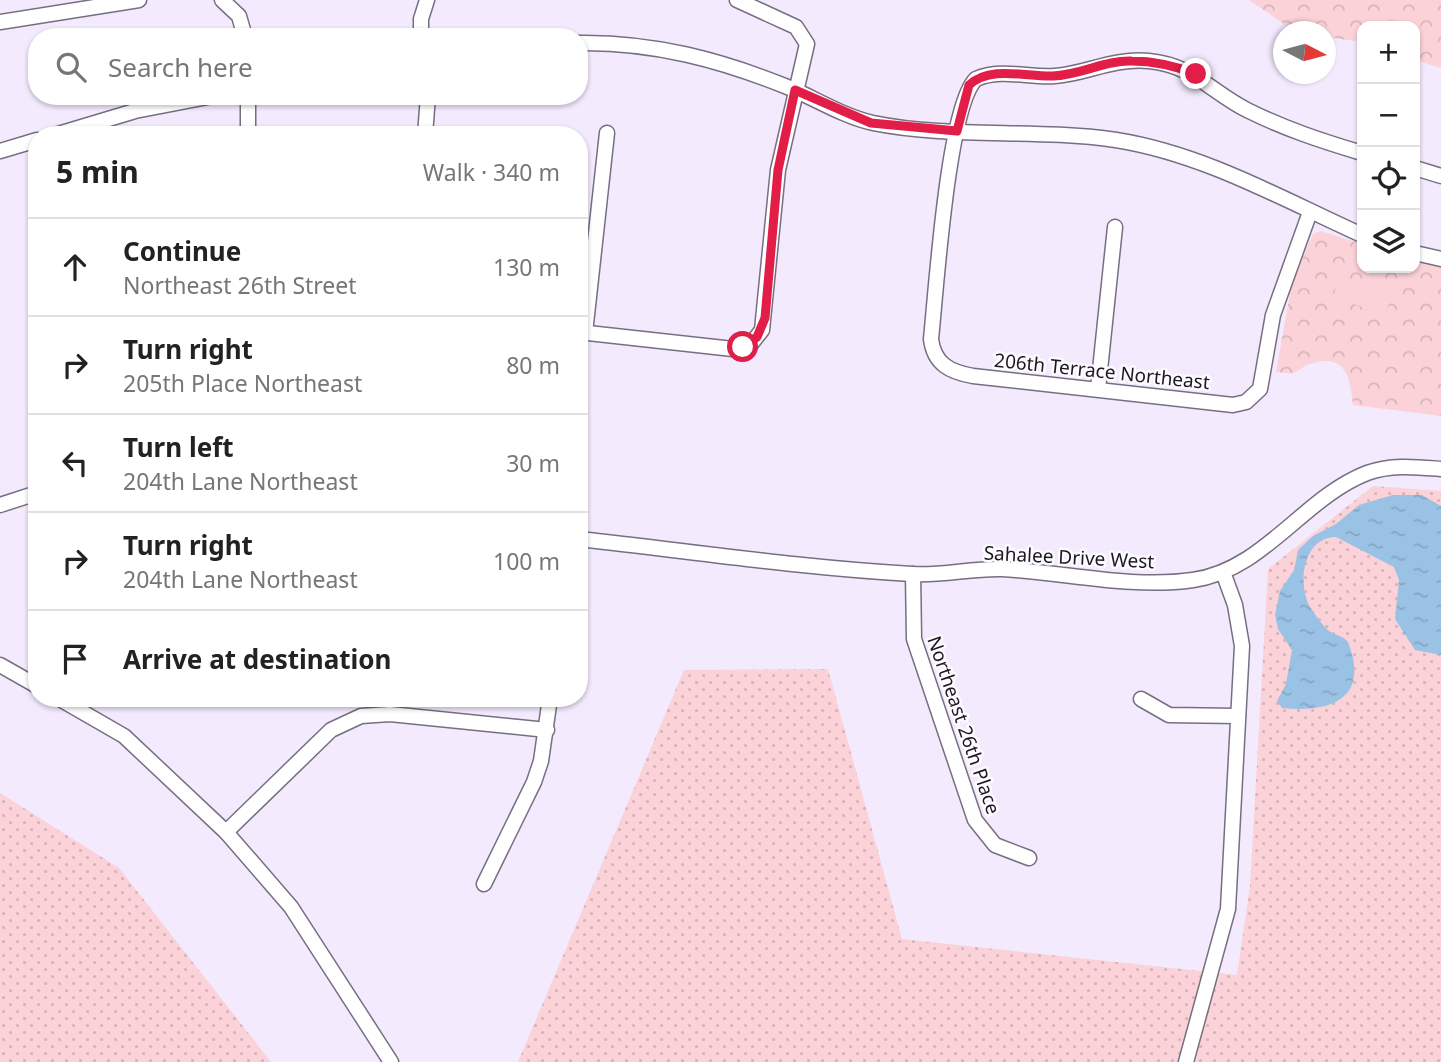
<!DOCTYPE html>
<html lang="en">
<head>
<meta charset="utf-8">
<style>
  :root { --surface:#fff; --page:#f2f2f2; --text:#222; --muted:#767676; --line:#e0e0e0 }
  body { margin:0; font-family:"Noto Sans",sans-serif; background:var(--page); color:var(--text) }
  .controls { position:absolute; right:21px; top:21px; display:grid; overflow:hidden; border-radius:14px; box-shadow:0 2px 5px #0004 }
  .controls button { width:63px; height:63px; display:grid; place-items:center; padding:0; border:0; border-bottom:2px solid var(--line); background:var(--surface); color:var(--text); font:35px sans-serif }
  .compass { position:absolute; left:1273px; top:21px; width:63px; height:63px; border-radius:50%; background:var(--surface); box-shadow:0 2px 5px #0004; rotate:96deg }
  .stop { position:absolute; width:21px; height:21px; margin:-16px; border:5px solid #e11d48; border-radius:50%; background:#fff }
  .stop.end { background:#e11d48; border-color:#fff; box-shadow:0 2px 7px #0008 }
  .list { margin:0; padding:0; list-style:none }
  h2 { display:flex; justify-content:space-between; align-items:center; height:91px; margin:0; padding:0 28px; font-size:30px }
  h2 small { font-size:23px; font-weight:400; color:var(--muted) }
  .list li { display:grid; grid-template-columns:46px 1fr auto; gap:21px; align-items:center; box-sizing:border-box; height:98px; padding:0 28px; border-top:2px solid var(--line) }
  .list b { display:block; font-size:26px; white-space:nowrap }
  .list p { margin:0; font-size:23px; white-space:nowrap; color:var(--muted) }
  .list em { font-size:23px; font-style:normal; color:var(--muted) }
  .icon { flex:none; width:38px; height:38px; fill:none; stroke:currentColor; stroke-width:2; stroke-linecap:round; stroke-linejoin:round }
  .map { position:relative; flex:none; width:1441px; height:1062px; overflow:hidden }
  .search { position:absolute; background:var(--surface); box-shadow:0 2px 5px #0004; left:28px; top:28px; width:560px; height:77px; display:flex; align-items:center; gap:18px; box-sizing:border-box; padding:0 24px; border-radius:28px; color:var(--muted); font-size:26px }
  .panel { position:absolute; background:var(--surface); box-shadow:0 2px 5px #0004; left:28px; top:126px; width:560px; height:581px; border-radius:28px }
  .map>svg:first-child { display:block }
</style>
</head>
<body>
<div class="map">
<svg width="1441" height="1062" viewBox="0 0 1441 1062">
  <defs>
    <pattern id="grass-dots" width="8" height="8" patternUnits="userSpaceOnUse" patternTransform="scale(1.75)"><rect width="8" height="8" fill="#fbd2d8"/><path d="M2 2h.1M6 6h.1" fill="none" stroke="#d7b4b9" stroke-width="1.8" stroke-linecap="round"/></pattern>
    <pattern id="forest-crowns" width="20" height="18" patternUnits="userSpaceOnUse" patternTransform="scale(1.75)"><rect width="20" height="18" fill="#fbd2d8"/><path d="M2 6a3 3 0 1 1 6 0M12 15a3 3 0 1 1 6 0" fill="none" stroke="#d7b4b9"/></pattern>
    <pattern id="water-ripples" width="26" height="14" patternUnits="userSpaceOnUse" patternTransform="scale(1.75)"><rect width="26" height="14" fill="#9ac2e4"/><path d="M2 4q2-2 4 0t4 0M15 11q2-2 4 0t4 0" fill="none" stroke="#84a6c3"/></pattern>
  </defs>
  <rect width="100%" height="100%" fill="#f3eafd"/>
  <g fill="url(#grass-dots)">
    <polygon points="1373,486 1441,491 1441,1062 518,1062 684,670 828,669 902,939 1237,975 1250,886 1268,569"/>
    <polygon points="0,793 119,868 271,1062 0,1062"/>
  </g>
  <g fill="url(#forest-crowns)">
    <polygon points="1249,0 1441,0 1441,68 1415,60 1415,26 1362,26 1362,42 1326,37 1326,32 1294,31"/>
    <path d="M1321 231 1362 244V268H1415V261L1441 267V416L1353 405C1350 375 1345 351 1307 365 1302 367 1298 372 1292 373 1288 374 1281 372 1276 372L1292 282 1313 234Z"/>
  </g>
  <polygon fill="#fbd2d8" points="1341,275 1374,288 1378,280 1392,285 1394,289 1383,320 1364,316 1367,309 1333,296"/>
  <path fill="url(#water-ripples)" d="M1393 495H1422L1441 506V655L1415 650 1395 619 1399 580 1394 567 1336 537C1302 537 1296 587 1312 610 1316 616 1324 627 1329 631 1336 636 1342 635 1348 642 1370 699 1331 713 1282 708L1277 701 1286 684 1292 650 1278 629 1275 615 1280 591 1294 570 1298 550 1313 536 1336 524 1359 505Z"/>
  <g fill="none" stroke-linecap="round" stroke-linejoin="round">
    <defs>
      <g id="minor">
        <polyline points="222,0 239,16 245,37"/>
        <polyline points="0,22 139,0"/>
        <polyline points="421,37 421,19 427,0"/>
        <path d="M579 43C654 42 721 60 790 88 816 99 845 117 873 123 952 139 1036 128 1116 140 1204 154 1282 199 1362 235"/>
        <polyline points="55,135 135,111 213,96"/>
        <polyline points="248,135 248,96"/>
        <polyline points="425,135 428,96"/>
        <polyline points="0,151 37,140"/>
        <polyline points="1415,168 1441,176"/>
        <path d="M1310 212 1273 315 1260 389 1246 402 1233 405 973 376C950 372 934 364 931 339 936 292 948 105 976 79 1001 68 1029 78 1055 76 1089 73 1111 58 1149 61 1193 65 1211 92 1247 110 1285 129 1322 141 1362 153"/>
        <polyline points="1415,253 1441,259"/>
        <polyline points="579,332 733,349 751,344 762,330 778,170 807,44 796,27 737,0"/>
        <polyline points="585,333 607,133"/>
        <polyline points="1098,389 1115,227"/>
        <polyline points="0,505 37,493"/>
        <path d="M579 539C690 551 801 568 912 574 942 576 972 568 1002 569 1064 572 1131 589 1193 580 1264 570 1303 498 1367 473 1391 464 1417 467 1441 469"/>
        <polyline points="913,574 914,639 975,820 995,845 1029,858"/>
        <polyline points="0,665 37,686"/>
        <polyline points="58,698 124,736 226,832 291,907 391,1062"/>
        <polyline points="1141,699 1169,715 1238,716"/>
        <polyline points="226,832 331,730 361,716 390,714 547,730"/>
        <polyline points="484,884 534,782 541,761 550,698"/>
        <polyline points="1186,1062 1228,909 1242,646 1235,605 1223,572"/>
      </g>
    </defs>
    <use href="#minor" stroke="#776f80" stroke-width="17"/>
    <use href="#minor" stroke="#fff" stroke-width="14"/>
  </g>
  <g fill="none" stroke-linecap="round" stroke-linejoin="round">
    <path stroke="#e11d48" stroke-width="9" d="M743 347 757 337 765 318 778 170 795 90 871 123 957 131 969 85C991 65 1026 77 1053 76 1081 75 1105 60 1132 61 1155 61 1175 66 1196 74"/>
  </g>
  <g text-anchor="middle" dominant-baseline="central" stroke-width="5" stroke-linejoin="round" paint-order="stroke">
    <g font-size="19" fill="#1b181f" stroke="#fdfbff">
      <text transform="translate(1102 371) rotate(6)">206th Terrace Northeast</text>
      <text transform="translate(1069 557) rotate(3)">Sahalee Drive West</text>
      <text transform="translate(964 725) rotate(71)">Northeast 26th Place</text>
    </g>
  </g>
</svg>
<div class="controls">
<button>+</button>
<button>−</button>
<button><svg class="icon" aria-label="locate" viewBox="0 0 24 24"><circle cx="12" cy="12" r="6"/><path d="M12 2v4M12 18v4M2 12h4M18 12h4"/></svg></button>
<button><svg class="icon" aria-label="layers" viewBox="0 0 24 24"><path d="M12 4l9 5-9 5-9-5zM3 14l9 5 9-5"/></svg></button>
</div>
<svg class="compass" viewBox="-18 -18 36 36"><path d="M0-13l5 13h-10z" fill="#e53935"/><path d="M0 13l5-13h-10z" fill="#767676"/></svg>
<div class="stop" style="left:743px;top:347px"></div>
<div class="stop end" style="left:1196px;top:74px"></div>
<div class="search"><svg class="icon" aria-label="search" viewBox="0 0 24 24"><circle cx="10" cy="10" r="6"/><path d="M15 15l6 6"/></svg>Search here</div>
<section class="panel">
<h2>5 min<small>Walk · 340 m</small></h2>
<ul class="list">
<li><svg class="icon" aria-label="ahead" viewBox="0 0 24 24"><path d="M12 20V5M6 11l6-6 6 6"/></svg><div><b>Continue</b><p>Northeast 26th Street</p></div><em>130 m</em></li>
<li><svg class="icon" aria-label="right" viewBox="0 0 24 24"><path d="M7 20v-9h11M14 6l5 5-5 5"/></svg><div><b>Turn right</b><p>205th Place Northeast</p></div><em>80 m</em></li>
<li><svg class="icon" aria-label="left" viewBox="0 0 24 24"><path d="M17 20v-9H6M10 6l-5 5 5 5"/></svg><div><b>Turn left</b><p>204th Lane Northeast</p></div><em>30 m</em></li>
<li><svg class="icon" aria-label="right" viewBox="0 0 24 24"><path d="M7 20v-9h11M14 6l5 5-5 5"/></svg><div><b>Turn right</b><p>204th Lane Northeast</p></div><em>100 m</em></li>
<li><svg class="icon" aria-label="arrive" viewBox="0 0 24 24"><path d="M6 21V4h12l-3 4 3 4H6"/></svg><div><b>Arrive at destination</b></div></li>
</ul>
</section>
</div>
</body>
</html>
